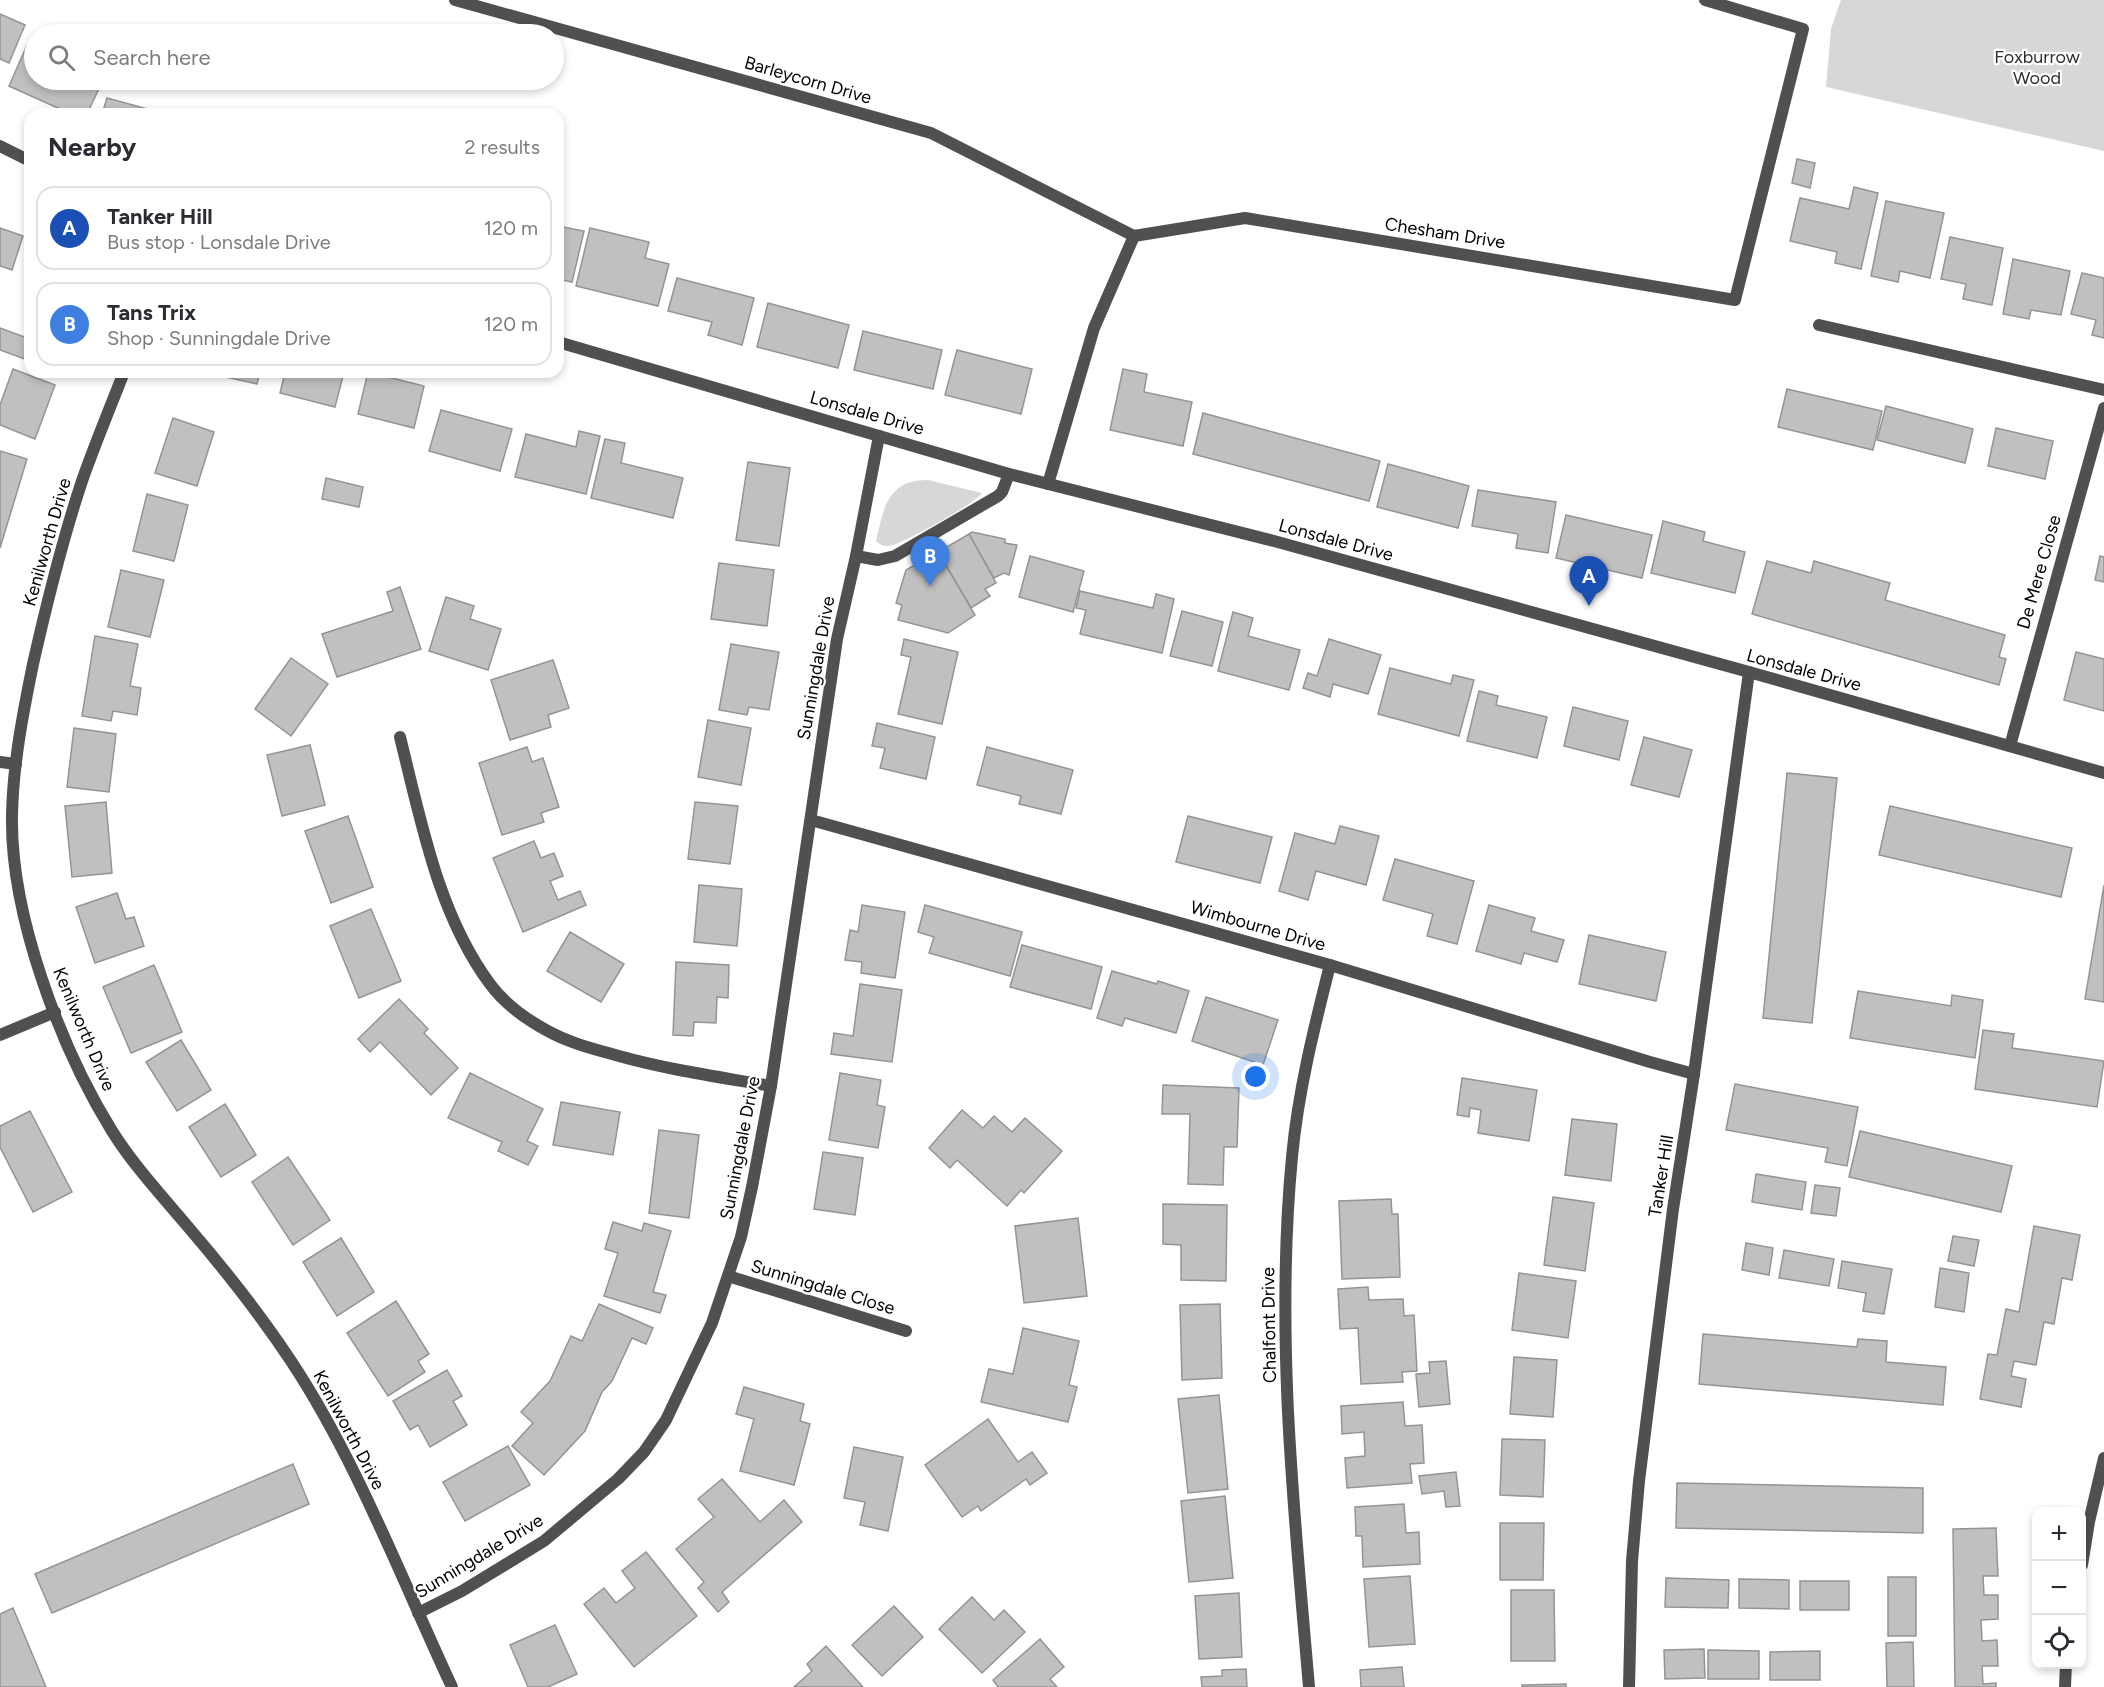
<!DOCTYPE html>
<html lang="en">
<head>
<meta charset="utf-8">
<style>
  :root { --surface:#fff; --page:#f7f7f7; --text:#2b2b33; --muted:#7c7c81; --line:#e1e1e2; --accent:#000 }
  body { margin:0; font-family:Figtree,sans-serif; background:var(--page); color:var(--text) }
  .controls { position:absolute; right:18px; bottom:18px; display:grid; overflow:hidden; border-radius:12px; box-shadow:0 3px 9px #0003 }
  .controls button { width:54px; height:54px; display:grid; place-items:center; padding:0; border:0; border-bottom:2px solid var(--line); background:var(--surface); color:var(--text); font:30px sans-serif }
  .you { position:absolute; left:1256px; top:1077px; width:21px; height:21px; margin:-15px; border:4px solid #fff; border-radius:50%; background:#1a73e8; box-shadow:0 0 0 9px #1a73e833 }
  .badge { display:grid; place-items:center; width:39px; height:39px; border-radius:50%; background:var(--accent); color:#fff; font-size:20px; font-weight:700 }
  .pin { position:absolute; translate:-50% -50px; filter:drop-shadow(0 2px 3px #0008) }
  .pin::after { content:''; position:absolute; top:32px; width:21px; height:18px; background:inherit; clip-path:polygon(0 0,100% 0,50% 100%) }
  .list { margin:0; padding:0; list-style:none }
  h2 { display:flex; justify-content:space-between; align-items:center; height:78px; margin:0; padding:0 24px; font-size:26px }
  h2 small { font-size:20px; font-weight:400; color:var(--muted) }
  .list li { display:grid; grid-template-columns:39px 1fr auto; gap:18px; align-items:center; box-sizing:border-box; height:84px; margin:0 12px 12px; padding:0 12px; border:2px solid var(--line); border-radius:18px }
  .list b { display:block; font-size:22px; white-space:nowrap }
  .list p { margin:0; font-size:20px; white-space:nowrap; color:var(--muted) }
  .list em { font-size:20px; font-style:normal; color:var(--muted) }
  .icon { flex:none; width:33px; height:33px; fill:none; stroke:currentColor; stroke-width:2; stroke-linecap:round; stroke-linejoin:round }
  .map { position:relative; flex:none; width:2104px; height:1687px; overflow:hidden }
  .search { position:absolute; background:var(--surface); box-shadow:0 3px 9px #0003; left:24px; top:24px; width:540px; height:66px; display:flex; align-items:center; gap:15px; box-sizing:border-box; padding:0 21px; border-radius:33px; color:var(--muted); font-size:22px }
  .panel { position:absolute; background:var(--surface); box-shadow:0 3px 9px #0003; left:24px; top:108px; width:540px; height:270px; border-radius:18px }
  .map>svg:first-child { display:block }
</style>
</head>
<body>
<div class="map">
<svg width="2104" height="1687" viewBox="0 0 2104 1687">
  <rect width="100%" height="100%" fill="#fff"/>
  <g fill="#d7d7d7">
    <polygon points="1841,0 2104,0 2104,151 1826,87 1831,29"/>
    <path d="M928 480 982 493C976 503 907 541 893 545 886 547 881 546 876 541 884 508 887 480 928 480Z"/>
  </g>
  <g fill="#c0c0c0" stroke="#949494" stroke-width="1.5">
    <polygon points="0,14 25,25 9,63 0,59"/>
    <polygon points="27,45 34,49 34,80 103,80 87,114 71,114 9,86"/>
    <polygon points="107,98 166,114 102,114"/>
    <polygon points="1797,159 1815,163 1810,188 1792,183"/>
    <polygon points="1854,187 1878,193 1861,269 1835,263 1837,252 1790,241 1800,198 1849,209"/>
    <polygon points="1886,201 1944,213 1930,278 1900,271 1898,282 1871,276"/>
    <polygon points="558,226 584,231 572,282 558,279"/>
    <polygon points="0,228 23,236 12,270 0,266"/>
    <polygon points="590,228 649,242 645,258 669,264 658,306 576,286"/>
    <polygon points="1950,237 2003,248 1992,305 1963,299 1966,284 1941,279"/>
    <polygon points="2013,259 2070,271 2061,315 2031,310 2029,319 2003,314"/>
    <polygon points="2082,273 2104,278 2104,338 2092,335 2096,320 2071,314"/>
    <polygon points="677,278 754,298 742,345 708,335 712,322 668,311"/>
    <polygon points="768,303 849,325 838,368 757,347"/>
    <polygon points="0,328 30,339 30,361 0,350"/>
    <polygon points="863,331 942,350 933,389 854,370"/>
    <polygon points="957,350 1032,369 1021,414 945,395"/>
    <polygon points="13,369 55,385 35,439 0,425 0,405"/>
    <polygon points="1123,369 1147,374 1144,392 1192,402 1183,446 1110,430"/>
    <polygon points="203,372 260,372 257,384"/>
    <polygon points="285,372 344,372 335,407 280,393"/>
    <polygon points="368,372 424,386 414,428 358,414"/>
    <polygon points="1787,389 1882,411 1873,450 1778,427"/>
    <polygon points="1886,406 1973,429 1965,463 1877,440"/>
    <polygon points="441,410 512,429 500,471 429,451"/>
    <polygon points="1203,413 1380,461 1369,501 1193,454"/>
    <polygon points="173,418 214,432 197,486 155,473"/>
    <polygon points="1996,428 2053,441 2045,479 1988,466"/>
    <polygon points="579,431 600,436 586,494 515,477 526,434 576,447"/>
    <polygon points="605,439 625,443 621,463 683,478 673,518 591,498"/>
    <polygon points="0,451 27,459 0,548"/>
    <polygon points="748,462 790,468 779,546 736,540"/>
    <polygon points="1388,464 1469,486 1458,528 1377,507"/>
    <polygon points="326,478 363,487 359,507 322,499"/>
    <polygon points="1478,490 1556,502 1548,553 1516,548 1518,534 1472,526"/>
    <polygon points="147,494 188,505 174,561 133,551"/>
    <polygon points="1566,515 1652,535 1642,578 1556,558"/>
    <polygon points="1663,521 1705,532 1703,541 1745,552 1735,593 1651,573"/>
    <polygon points="972,532 1005,539 1005,543 1017,545 1009,575 1004,573 994,578 969,534"/>
    <polygon points="969,534 996,583 985,589 990,596 971,608 938,552"/>
    <polygon points="938,552 975,615 948,633 898,620 902,605 896,603 906,570"/>
    <polygon points="1030,556 1084,571 1073,612 1019,597"/>
    <polygon points="2100,556 2104,557 2104,582 2095,580"/>
    <polygon points="1767,561 1811,573 1814,561 1890,583 1885,600 2005,635 1999,657 2006,659 1999,685 1752,614"/>
    <polygon points="719,563 774,570 767,626 711,619"/>
    <polygon points="121,570 164,580 150,637 108,627"/>
    <polygon points="400,587 421,649 337,677 322,634 393,611 387,592"/>
    <polygon points="1080,591 1153,608 1156,594 1174,599 1162,653 1080,634 1086,610 1076,608"/>
    <polygon points="446,597 474,606 470,619 501,629 488,670 429,651"/>
    <polygon points="1182,611 1223,622 1212,666 1170,656"/>
    <polygon points="1233,612 1253,618 1248,636 1300,650 1289,690 1218,671"/>
    <polygon points="95,636 138,644 130,686 141,688 137,715 113,711 111,721 82,716"/>
    <polygon points="904,639 958,652 942,724 898,714 911,657 901,655"/>
    <polygon points="1329,639 1381,655 1368,694 1333,684 1330,697 1303,688 1308,673 1317,676"/>
    <polygon points="731,644 779,652 769,710 749,707 747,715 719,710"/>
    <polygon points="2076,652 2104,659 2104,711 2064,700"/>
    <polygon points="291,658 328,684 291,736 255,709"/>
    <polygon points="553,660 569,708 548,715 551,727 510,740 491,680"/>
    <polygon points="1390,668 1451,684 1453,675 1474,680 1459,736 1378,714"/>
    <polygon points="1479,691 1498,696 1496,705 1547,717 1537,758 1467,741"/>
    <polygon points="1573,707 1628,721 1619,760 1564,746"/>
    <polygon points="708,720 751,728 741,785 698,777"/>
    <polygon points="877,723 935,737 926,779 880,768 885,748 872,746"/>
    <polygon points="74,728 116,734 109,792 67,787"/>
    <polygon points="1644,737 1692,750 1679,797 1631,785"/>
    <polygon points="310,745 325,805 282,816 267,755"/>
    <polygon points="527,747 532,762 543,758 559,807 541,813 544,822 502,835 479,763"/>
    <polygon points="987,747 1073,770 1061,814 1019,804 1021,796 977,785"/>
    <polygon points="1787,773 1837,778 1812,1023 1763,1018"/>
    <polygon points="106,802 112,873 72,877 65,806"/>
    <polygon points="695,802 738,806 730,864 688,859"/>
    <polygon points="1890,806 2072,848 2061,897 1879,855"/>
    <polygon points="348,816 373,887 331,903 305,831"/>
    <polygon points="1188,816 1272,837 1260,883 1176,862"/>
    <polygon points="1340,826 1379,836 1366,885 1316,871 1308,900 1279,891 1295,833 1335,844"/>
    <polygon points="534,841 541,858 554,853 563,876 550,881 558,900 580,891 586,905 523,932 493,858"/>
    <polygon points="1395,859 1474,881 1457,944 1427,936 1433,914 1383,900"/>
    <polygon points="699,885 742,889 737,946 694,942"/>
    <polygon points="2104,885 2104,1002 2085,999"/>
    <polygon points="117,893 126,919 134,917 144,946 95,963 76,907"/>
    <polygon points="862,905 905,912 895,978 861,973 862,962 845,960 850,930 858,932"/>
    <polygon points="925,905 1022,932 1010,976 929,953 934,937 918,932"/>
    <polygon points="1489,905 1535,918 1531,931 1564,940 1557,962 1524,953 1521,964 1476,951"/>
    <polygon points="371,909 401,981 359,998 330,926"/>
    <polygon points="570,932 624,964 601,1002 547,971"/>
    <polygon points="1589,935 1666,952 1656,1001 1579,984"/>
    <polygon points="1022,945 1102,967 1091,1009 1010,987"/>
    <polygon points="676,962 729,965 728,998 717,997 716,1023 694,1022 693,1036 673,1035"/>
    <polygon points="154,965 182,1032 131,1053 103,987"/>
    <polygon points="1112,971 1157,984 1158,981 1189,991 1176,1033 1125,1018 1122,1026 1097,1018"/>
    <polygon points="860,984 902,990 892,1062 831,1054 834,1033 853,1036"/>
    <polygon points="1858,991 1951,1006 1952,995 1983,1000 1975,1058 1850,1038"/>
    <polygon points="1206,997 1278,1020 1263,1065 1192,1041"/>
    <polygon points="399,999 428,1029 424,1033 458,1068 431,1095 380,1042 370,1052 358,1039"/>
    <polygon points="1983,1030 2014,1034 2012,1048 2104,1061 2097,1107 1975,1089"/>
    <polygon points="181,1040 211,1090 177,1111 146,1062"/>
    <polygon points="470,1073 543,1109 527,1141 538,1146 528,1165 498,1151 502,1142 448,1118"/>
    <polygon points="840,1073 881,1080 877,1105 885,1107 878,1148 829,1140"/>
    <polygon points="1462,1078 1537,1090 1529,1141 1478,1133 1481,1110 1470,1108 1469,1117 1457,1115"/>
    <polygon points="1735,1084 1858,1107 1847,1166 1825,1162 1828,1148 1726,1130"/>
    <polygon points="1163,1085 1239,1088 1237,1147 1224,1147 1223,1185 1188,1184 1190,1114 1162,1114"/>
    <polygon points="561,1102 620,1112 613,1155 553,1145"/>
    <polygon points="225,1104 256,1155 221,1177 189,1127"/>
    <polygon points="962,1110 983,1128 994,1116 1012,1132 1025,1118 1062,1151 1024,1193 1021,1190 1007,1206 957,1160 950,1168 929,1148"/>
    <polygon points="30,1111 72,1192 33,1212 0,1147 0,1126"/>
    <polygon points="1572,1119 1617,1124 1611,1181 1565,1175"/>
    <polygon points="659,1130 699,1135 689,1218 649,1213"/>
    <polygon points="1860,1131 2012,1166 2001,1212 1849,1177"/>
    <polygon points="823,1152 863,1158 855,1215 814,1209"/>
    <polygon points="288,1157 330,1220 293,1245 252,1182"/>
    <polygon points="1756,1174 1806,1182 1802,1210 1752,1202"/>
    <polygon points="1815,1185 1840,1188 1836,1216 1811,1213"/>
    <polygon points="1553,1197 1594,1203 1585,1271 1544,1265"/>
    <polygon points="1391,1199 1392,1214 1398,1214 1400,1277 1342,1279 1339,1201"/>
    <polygon points="1163,1204 1227,1205 1226,1281 1181,1280 1181,1245 1163,1244"/>
    <polygon points="1078,1218 1087,1296 1024,1303 1015,1226"/>
    <polygon points="613,1222 642,1231 644,1223 671,1231 653,1292 666,1295 660,1313 604,1296 618,1253 605,1249"/>
    <polygon points="2034,1226 2080,1235 2072,1280 2062,1278 2054,1324 2044,1322 2036,1365 2014,1361 2011,1376 2026,1379 2021,1407 1980,1399 1988,1354 1997,1355 2006,1309 2019,1312"/>
    <polygon points="1953,1236 1979,1240 1974,1266 1948,1261"/>
    <polygon points="341,1238 374,1292 337,1316 303,1262"/>
    <polygon points="1746,1243 1773,1248 1769,1275 1742,1270"/>
    <polygon points="1784,1250 1834,1259 1829,1286 1779,1278"/>
    <polygon points="1842,1261 1892,1269 1884,1314 1863,1311 1866,1293 1838,1288"/>
    <polygon points="1940,1268 1969,1273 1964,1312 1935,1307"/>
    <polygon points="1519,1273 1576,1281 1568,1338 1512,1330"/>
    <polygon points="1368,1287 1369,1300 1403,1299 1404,1316 1414,1315 1417,1371 1402,1372 1403,1382 1361,1384 1358,1328 1340,1329 1338,1289"/>
    <polygon points="396,1301 429,1354 418,1361 425,1372 388,1396 347,1333"/>
    <polygon points="599,1304 653,1328 646,1344 632,1338 612,1381 602,1392 585,1431 544,1475 512,1446 533,1423 521,1412 550,1381 571,1336 582,1341"/>
    <polygon points="1220,1304 1222,1378 1182,1380 1180,1305"/>
    <polygon points="1023,1328 1079,1341 1069,1385 1077,1387 1068,1422 981,1402 989,1369 1013,1374"/>
    <polygon points="1703,1334 1857,1347 1858,1339 1887,1341 1886,1362 1946,1367 1943,1405 1699,1384"/>
    <polygon points="1514,1357 1557,1360 1553,1417 1510,1414"/>
    <polygon points="1446,1361 1450,1404 1419,1407 1416,1374 1430,1373 1429,1362"/>
    <polygon points="447,1370 462,1396 453,1401 467,1425 430,1447 418,1425 410,1430 393,1401"/>
    <polygon points="744,1387 804,1404 800,1421 810,1424 794,1485 740,1471 754,1419 736,1414"/>
    <polygon points="1219,1395 1228,1489 1188,1493 1178,1399"/>
    <polygon points="1403,1402 1405,1426 1422,1425 1424,1463 1410,1464 1412,1483 1347,1488 1345,1458 1365,1456 1364,1432 1342,1434 1341,1406"/>
    <polygon points="988,1419 1018,1462 1032,1452 1047,1473 1030,1485 1026,1479 981,1511 978,1506 962,1517 925,1465"/>
    <polygon points="1502,1439 1545,1440 1543,1497 1500,1495"/>
    <polygon points="508,1446 530,1485 465,1521 443,1482"/>
    <polygon points="854,1447 903,1457 888,1531 860,1525 865,1502 844,1498"/>
    <polygon points="293,1464 309,1504 52,1613 35,1574"/>
    <polygon points="1456,1472 1460,1506 1446,1507 1444,1491 1422,1494 1419,1476"/>
    <polygon points="722,1479 760,1522 784,1500 802,1522 722,1592 729,1602 718,1612 698,1588 704,1582 676,1549 714,1517 698,1499"/>
    <polygon points="1677,1483 1923,1488 1923,1533 1676,1528"/>
    <polygon points="1225,1496 1233,1578 1189,1582 1181,1501"/>
    <polygon points="1404,1504 1406,1533 1419,1532 1420,1564 1363,1567 1362,1536 1356,1536 1355,1507"/>
    <polygon points="1500,1523 1544,1523 1543,1580 1500,1580"/>
    <polygon points="1996,1528 1998,1576 1983,1576 1984,1595 1998,1595 1998,1619 1981,1620 1982,1641 1997,1640 1998,1666 1982,1666 1983,1684 1996,1683 1996,1687 1955,1687 1953,1529"/>
    <polygon points="646,1552 697,1616 634,1667 584,1604 604,1588 616,1603 635,1588 622,1571"/>
    <polygon points="1410,1576 1415,1644 1369,1647 1364,1579"/>
    <rect x="1888" y="1577" width="28" height="59"/>
    <polygon points="1666,1578 1729,1580 1728,1608 1665,1607"/>
    <polygon points="1739,1579 1789,1580 1789,1609 1739,1608"/>
    <rect x="1800" y="1581" width="49" height="29"/>
    <polygon points="1511,1590 1554,1590 1555,1661 1511,1661"/>
    <polygon points="1239,1593 1242,1657 1199,1659 1195,1596"/>
    <polygon points="972,1597 994,1620 1004,1610 1025,1632 982,1673 939,1629"/>
    <polygon points="894,1606 923,1637 882,1676 852,1645"/>
    <polygon points="13,1608 46,1687 0,1687 0,1614"/>
    <polygon points="555,1625 577,1674 548,1687 528,1687 510,1645"/>
    <polygon points="1040,1639 1064,1667 1050,1679 1057,1687 998,1687 993,1680"/>
    <polygon points="1913,1642 1914,1687 1887,1687 1886,1643"/>
    <polygon points="826,1646 863,1687 794,1687 812,1671 807,1664"/>
    <polygon points="1704,1649 1705,1678 1665,1679 1664,1650"/>
    <polygon points="1708,1650 1759,1651 1759,1679 1708,1679"/>
    <polygon points="1820,1651 1820,1680 1770,1680 1770,1652"/>
    <polygon points="1402,1667 1404,1687 1361,1687 1360,1670"/>
    <polygon points="1246,1669 1247,1687 1202,1687 1201,1677 1222,1676 1222,1670"/>
    <polygon points="1566,1684 1566,1687 1522,1687 1522,1685"/>
  </g>
  <g fill="none" stroke-linecap="round" stroke-linejoin="round">
    <g stroke="#505050" stroke-width="12">
      <polyline points="455,0 931,133 1134,236"/>
      <polyline points="0,146 30,161"/>
      <polyline points="1819,325 2104,390"/>
      <polyline points="558,342 1009,474 1274,541 1749,672 2104,773"/>
      <path d="M124 372C110 408 95 444 82 481 62 541 47 602 33 664 23 713 13 764 12 815 10 914 60 1047 112 1131 134 1166 162 1196 189 1228 225 1270 260 1314 291 1361 356 1459 402 1580 452 1687"/>
      <polyline points="1048,484 1094,328 1134,236 1245,218 1735,300 1803,29 1705,0"/>
      <polyline points="856,556 878,560 895,556 998,496 1002,492 1009,474"/>
      <path d="M400 737C421 821 438 914 490 984 504 1003 526 1019 546 1030 569 1043 594 1049 619 1056 669 1070 720 1077 771 1086"/>
      <polyline points="2010,746 2104,408"/>
      <polyline points="0,762 16,764"/>
      <polyline points="811,820 1330,965 1650,1062 1694,1074"/>
      <polyline points="0,1035 55,1012"/>
      <polyline points="728,1276 906,1331"/>
      <polyline points="418,1613 462,1591 544,1541 618,1479 644,1452 666,1420 712,1323 741,1237 752,1187 771,1086 837,639 856,556 879,436"/>
      <path d="M1309 1687C1294 1511 1275 1333 1292 1157 1298 1092 1314 1028 1330 965"/>
      <polyline points="1629,1687 1632,1561 1639,1481 1673,1209 1694,1074 1749,672"/>
    </g>
    <g stroke="#505050" stroke-width="12">
      <polyline points="2082,1565 2089,1522 2104,1458"/>
      <polyline points="2065,1687 2066,1664"/>
    </g>
  </g>
  <g text-anchor="middle" dominant-baseline="central" stroke-width="4.5" stroke-linejoin="round" paint-order="stroke">
    <g font-size="18" fill="#2e2e2e" stroke="#fff">
      <text x="2037" y="57">Foxburrow<tspan x="2037" dy="21">Wood</tspan></text>
    </g>
    <g font-size="18" fill="#000" stroke="#fff">
      <text transform="translate(808 80) rotate(16)">Barleycorn Drive</text>
      <text transform="translate(1445 233) rotate(9)">Chesham Drive</text>
      <text transform="translate(867 413) rotate(16)">Lonsdale Drive</text>
      <text transform="translate(1336 540) rotate(15)">Lonsdale Drive</text>
      <text transform="translate(47 542) rotate(-74)">Kenilworth Drive</text>
      <text transform="translate(2039 572) rotate(-74)">De Mere Close</text>
      <text transform="translate(816 668) rotate(-80)">Sunningdale Drive</text>
      <text transform="translate(1804 670) rotate(15)">Lonsdale Drive</text>
      <text transform="translate(1258 926) rotate(16)">Wimbourne Drive</text>
      <text transform="translate(84 1029) rotate(67)">Kenilworth Drive</text>
      <text transform="translate(740 1148) rotate(-79)">Sunningdale Drive</text>
      <text transform="translate(1661 1176) rotate(-81)">Tanker Hill</text>
      <text transform="translate(823 1287) rotate(17)">Sunningdale Close</text>
      <text transform="translate(1269 1325) rotate(-91)">Chalfont Drive</text>
      <text transform="translate(349 1430) rotate(62)">Kenilworth Drive</text>
      <text transform="translate(479 1556) rotate(-31)">Sunningdale Drive</text>
    </g>
  </g>
</svg>
<div class="controls">
<button>+</button>
<button>−</button>
<button><svg class="icon" aria-label="locate" viewBox="0 0 24 24"><circle cx="12" cy="12" r="6"/><path d="M12 2v4M12 18v4M2 12h4M18 12h4"/></svg></button>
</div>
<div class="you"></div>
<div class="pin badge" style="left:1589px;top:606px;background:#1a4fb4">A</div>
<div class="pin badge" style="left:930px;top:586px;background:#3f7fe0">B</div>
<div class="search"><svg class="icon" aria-label="search" viewBox="0 0 24 24"><circle cx="10" cy="10" r="6"/><path d="M15 15l6 6"/></svg>Search here</div>
<section class="panel">
<h2>Nearby<small>2 results</small></h2>
<ul class="list">
<li><span class="badge" style="background:#1a4fb4">A</span><div><b>Tanker Hill</b><p>Bus stop · Lonsdale Drive</p></div><em>120 m</em></li>
<li><span class="badge" style="background:#3f7fe0">B</span><div><b>Tans Trix</b><p>Shop · Sunningdale Drive</p></div><em>120 m</em></li>
</ul>
</section>
</div>
</body>
</html>
